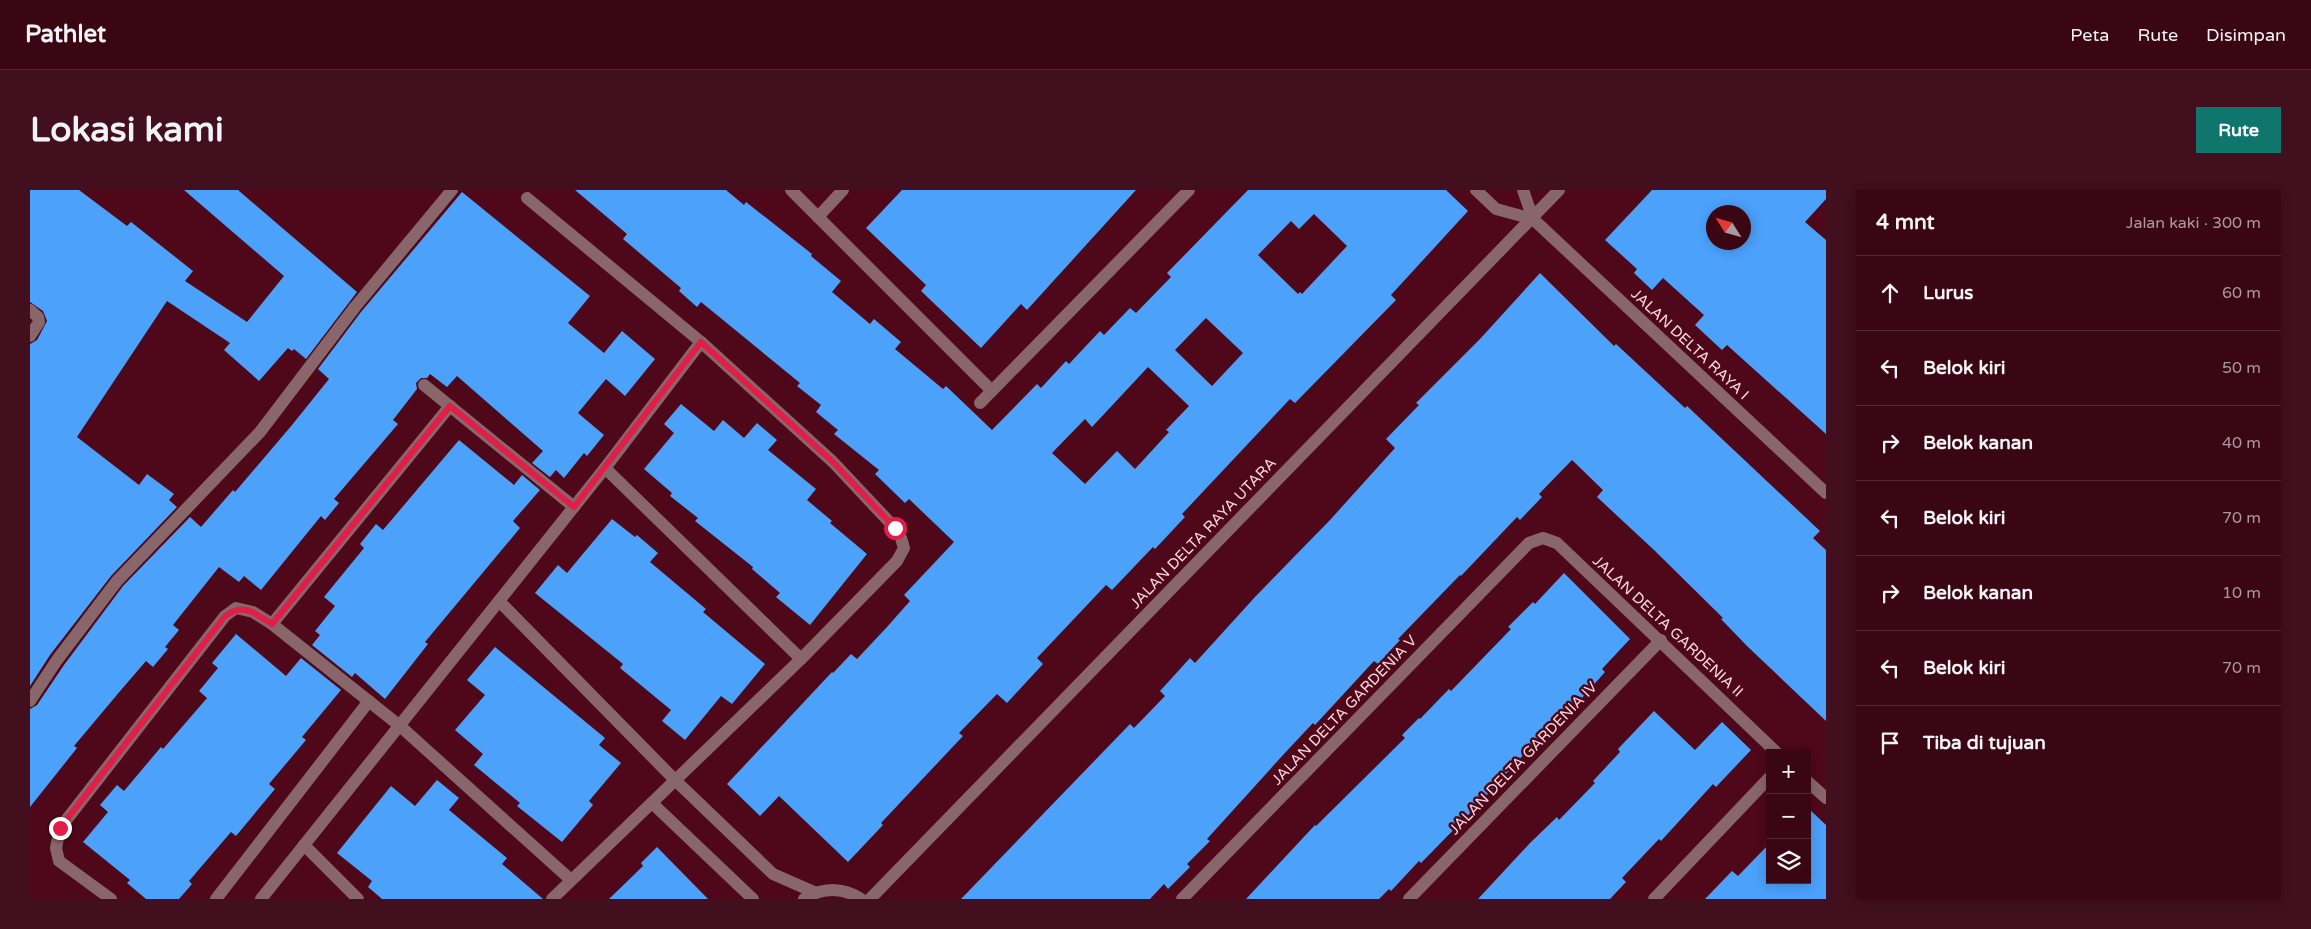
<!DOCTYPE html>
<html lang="id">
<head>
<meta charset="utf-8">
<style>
  :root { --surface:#3a0614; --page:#410f1d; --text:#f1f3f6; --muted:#ab99a0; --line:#542734; --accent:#0f766e }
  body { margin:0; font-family:"Varela Round",sans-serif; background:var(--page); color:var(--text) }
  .controls { position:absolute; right:15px; bottom:15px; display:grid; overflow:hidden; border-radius:0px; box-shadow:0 2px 12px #0003 }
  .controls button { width:45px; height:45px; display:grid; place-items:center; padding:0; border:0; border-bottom:1px solid var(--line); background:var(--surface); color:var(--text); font:25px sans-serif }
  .compass { position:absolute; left:1676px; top:15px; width:45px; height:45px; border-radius:50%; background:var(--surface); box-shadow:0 2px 12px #0003; rotate:307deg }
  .stop { position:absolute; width:15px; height:15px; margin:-11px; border:4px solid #e11d48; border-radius:50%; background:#fff }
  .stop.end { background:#e11d48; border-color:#fff; box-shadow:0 1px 5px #0008 }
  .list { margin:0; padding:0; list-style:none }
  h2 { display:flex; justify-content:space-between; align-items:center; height:65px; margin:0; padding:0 20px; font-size:21px }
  h2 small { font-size:16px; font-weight:400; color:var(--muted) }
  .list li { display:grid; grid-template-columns:32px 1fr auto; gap:15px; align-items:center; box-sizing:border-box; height:75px; padding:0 20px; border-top:1px solid var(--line) }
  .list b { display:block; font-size:19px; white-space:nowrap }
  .list em { font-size:16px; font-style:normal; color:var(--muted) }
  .icon { flex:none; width:28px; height:28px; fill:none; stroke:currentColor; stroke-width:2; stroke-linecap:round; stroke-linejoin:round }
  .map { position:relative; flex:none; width:1796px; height:709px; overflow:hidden; border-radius:0px }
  header { display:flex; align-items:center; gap:30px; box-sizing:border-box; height:70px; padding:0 25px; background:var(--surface); border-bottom:1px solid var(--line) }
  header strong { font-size:24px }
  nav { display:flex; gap:28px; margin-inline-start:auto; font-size:18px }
  .intro { display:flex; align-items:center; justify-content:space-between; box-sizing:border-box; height:120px; padding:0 30px }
  h1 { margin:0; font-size:35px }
  .button { padding:12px 22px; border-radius:0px; background:var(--accent); color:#fff; font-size:18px; font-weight:700 }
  main { display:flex; gap:30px; padding:0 30px }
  aside { flex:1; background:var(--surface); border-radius:0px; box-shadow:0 2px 12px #0003 }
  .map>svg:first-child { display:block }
</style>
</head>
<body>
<header>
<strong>Pathlet</strong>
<nav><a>Peta</a><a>Rute</a><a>Disimpan</a></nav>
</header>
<div class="intro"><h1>Lokasi kami</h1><a class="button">Rute</a></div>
<main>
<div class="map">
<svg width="1796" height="709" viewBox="0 0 1796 709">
  <rect width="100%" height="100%" fill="#4e081a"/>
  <g fill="#4ca1fb" fill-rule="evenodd">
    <polygon points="0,0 49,0 97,36 101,32 163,81 155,91 217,132 254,86 154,0 208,0 327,102 276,169 264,159 262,161 258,158 229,191 194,160 200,153 137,111 47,247 109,295 117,284 144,304 139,310 147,317 81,386 20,465 0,496 0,154 7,150 17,131 13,121 0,112"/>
    <path d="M545 0H696L714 15 716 12 782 64 781 66 811 91 802 102 840 134 844 129 871 152 865 159 913 199 916 196 962 240 1007 194 1011 198 1036 171 1039 174 1070 141 1074 145 1100 118 1106 123 1141 87 1137 83 1218 0H1416L1438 21 1361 105 1366 110 1265 213 1260 209 1152 324 1155 327 1125 359 1123 357 1082 400 1076 395 1007 468 1013 474 977 513 967 504 929 543 933 546 851 633 853 635 818 672 749 606 730 626 697 594 802 482 803 483 821 464 827 469 857 437 880 411 874 405 924 352 879 309 875 313 845 284 849 280 804 244 808 240 786 222 791 215 767 196 770 193 671 112 667 117 649 101 651 98 593 49 597 44ZM1284 24 1317 56 1272 104 1270 102 1268 104 1228 65 1261 31 1269 39ZM1176 128 1213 163 1182 196 1145 160ZM1118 177 1159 216 1136 240 1139 242 1105 279 1087 261 1055 294 1022 263 1055 229 1062 237Z"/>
    <polygon points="872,0 1106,0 997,120 991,114 951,158 891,101 896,95 836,38"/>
    <path d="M1622 0H1796V9L1775 32 1796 50V244L1697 155 1692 160 1665 135 1674 125 1633 88 1622 100 1604 83 1607 79 1575 50ZM1684 22H1714V52H1684Z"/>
    <polygon points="432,2 560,106 538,133 574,163 592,141 625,169 595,206 576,189 548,223 574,245 557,266 554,263 534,288 526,280 520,287 502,273 513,261 427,186 417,197 400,184 397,188 391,188 386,193 387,199 363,230 368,234 304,309 309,313 295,330 291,326 231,400 214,386 209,392 189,377 143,435 149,440 135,457 138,459 123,477 116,471 91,500 44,556 47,558 0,617 0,519 7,515 34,475 93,396 160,327 171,337 203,300 205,302 262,235 299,189 288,179 331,122"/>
    <polygon points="1510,83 1584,156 1586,154 1655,218 1657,216 1790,341 1783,348 1796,360 1796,531 1717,456 1691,429 1693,428 1624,360 1567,307 1573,300 1542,270 1509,304 1512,307 1490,330 1487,327 1431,386 1430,385 1368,449 1370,450 1348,474 1344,471 1285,535 1283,533 1253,565 1177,649 1180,651 1157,674 1160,677 1138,699 1134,694 1120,709 931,709 1100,534 1104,538 1135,506 1130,501 1160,468 1165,473 1225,407 1300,330 1365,258 1356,249 1389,215 1386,213 1450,149"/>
    <polygon points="651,214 684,241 693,230 714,248 727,233 747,250 738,260 786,299 777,310 802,331 800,333 837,364 780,435 746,407 750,403 722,379 723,377 665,331 668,328 640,306 642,303 614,279 644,243 634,234"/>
    <polygon points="429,250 484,295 492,285 510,300 483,331 490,338 395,452 398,454 355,509 325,483 322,487 282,455 290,445 285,441 305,416 294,407 334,358 330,354 346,334 353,340"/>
    <polygon points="582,329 605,347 607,345 628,363 620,372 676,419 673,422 735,474 702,514 691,506 655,550 632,531 641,520 590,478 593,474 505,403 528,375 537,383"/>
    <polygon points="1534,383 1600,449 1572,479 1575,482 1552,508 1531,530 1528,527 1445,618 1391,673 1389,671 1361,701 1359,699 1349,709 1216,709 1285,635 1286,636 1375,548 1372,545 1389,528 1390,529 1419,499 1421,501 1481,439 1478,437 1503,412 1505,414"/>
    <polygon points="206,444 256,486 271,468 311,500 272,547 276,550 239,594 245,599 206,646 201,642 159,691 162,694 149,709 116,709 97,693 100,690 53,652 78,622 70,615 87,595 94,601 131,557 133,559 177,508 169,501 188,478 182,473"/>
    <polygon points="465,457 575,548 569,555 591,573 559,611 563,615 532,652 487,616 490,613 444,575 453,564 425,540 455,505 437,490"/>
    <polygon points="1624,521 1665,560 1692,532 1721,560 1686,597 1683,594 1631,651 1629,649 1592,688 1596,692 1580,709 1448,709 1500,653 1527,627 1529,630 1565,593 1563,591 1590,562 1588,559"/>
    <polygon points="407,590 429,608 419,620 477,668 472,674 513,709 352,709 338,697 342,691 307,663 361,596 385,616"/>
    <polygon points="1777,617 1796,635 1796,709 1675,709 1702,681 1708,686 1740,653 1740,690 1777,690"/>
    <polygon points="627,657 678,709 579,709 613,676 611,673"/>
  </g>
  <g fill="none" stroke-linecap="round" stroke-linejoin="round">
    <g stroke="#886669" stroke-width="12">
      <polyline points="761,0 962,201"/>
      <polyline points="1446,0 1466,19 1503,29"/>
      <polyline points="1493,0 1503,29 1796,303"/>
      <polyline points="497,8 671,152 803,272 865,338 871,348 874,358 867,371 771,469 522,709"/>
      <polyline points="788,27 813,0"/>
      <polyline points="0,120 8,127 9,132 0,146"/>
      <polyline points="394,195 544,317"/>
      <polyline points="950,213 1159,0"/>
      <polyline points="575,278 771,469"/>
      <polyline points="469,411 646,591 743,684 784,702"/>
      <polyline points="242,434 420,216"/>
      <polyline points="0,511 27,470 87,391 230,242 325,117 422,0"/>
      <polyline points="1777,591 1796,608"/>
      <polyline points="622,613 723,709"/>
      <polyline points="274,655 328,709"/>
      <polyline points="81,709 29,671 26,658 30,638 195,426 206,418 223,422 242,434 370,536 541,690"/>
      <polyline points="186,709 339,511"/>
      <polyline points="231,709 575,278 671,152"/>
      <path d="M774 709C792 697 813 697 831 709"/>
      <polyline points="840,709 1529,0"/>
      <polyline points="1152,709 1499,353 1513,348 1527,353 1747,563"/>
      <polyline points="1379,709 1631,450"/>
      <polyline points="1624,709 1740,587"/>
    </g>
  </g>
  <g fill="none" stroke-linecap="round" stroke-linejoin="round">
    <path stroke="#e11d48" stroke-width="6" d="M30 638 195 426C215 412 223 423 242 434L420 216 544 317 671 152 803 272 865 338"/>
  </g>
  <g text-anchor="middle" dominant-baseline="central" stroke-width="5" stroke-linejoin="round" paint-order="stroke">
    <g font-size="15" fill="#fbd8db" stroke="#4e081a">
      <text transform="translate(1660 154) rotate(43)">JALAN DELTA RAYA I</text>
      <text transform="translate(1173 343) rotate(-46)">JALAN DELTA RAYA UTARA</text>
      <text transform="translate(1638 436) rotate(43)">JALAN DELTA GARDENIA II</text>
      <text transform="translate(1314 520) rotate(-46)">JALAN DELTA GARDENIA V</text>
      <text transform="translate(1493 568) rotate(-46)">JALAN DELTA GARDENIA IV</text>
    </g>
  </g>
</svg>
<div class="controls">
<button>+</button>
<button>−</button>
<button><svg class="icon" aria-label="layers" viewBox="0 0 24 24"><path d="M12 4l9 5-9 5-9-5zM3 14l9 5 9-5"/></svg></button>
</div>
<svg class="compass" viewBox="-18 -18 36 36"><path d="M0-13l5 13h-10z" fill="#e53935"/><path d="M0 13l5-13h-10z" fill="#ab99a0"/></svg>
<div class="stop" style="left:865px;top:338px"></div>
<div class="stop end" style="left:30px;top:638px"></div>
</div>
<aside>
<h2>4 mnt<small>Jalan kaki · 300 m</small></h2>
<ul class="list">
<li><svg class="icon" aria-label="ahead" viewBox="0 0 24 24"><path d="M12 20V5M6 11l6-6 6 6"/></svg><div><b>Lurus</b></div><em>60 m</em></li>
<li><svg class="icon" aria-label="left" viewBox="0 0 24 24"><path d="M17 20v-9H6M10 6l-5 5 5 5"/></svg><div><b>Belok kiri</b></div><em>50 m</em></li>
<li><svg class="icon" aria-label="right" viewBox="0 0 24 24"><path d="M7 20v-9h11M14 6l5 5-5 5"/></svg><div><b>Belok kanan</b></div><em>40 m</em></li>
<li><svg class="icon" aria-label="left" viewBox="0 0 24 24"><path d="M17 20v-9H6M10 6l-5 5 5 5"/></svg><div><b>Belok kiri</b></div><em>70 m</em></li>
<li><svg class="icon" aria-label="right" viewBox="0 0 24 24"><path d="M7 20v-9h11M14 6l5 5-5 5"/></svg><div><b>Belok kanan</b></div><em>10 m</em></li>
<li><svg class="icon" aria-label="left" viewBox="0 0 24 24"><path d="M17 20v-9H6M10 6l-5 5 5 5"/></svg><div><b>Belok kiri</b></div><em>70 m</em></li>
<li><svg class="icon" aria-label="arrive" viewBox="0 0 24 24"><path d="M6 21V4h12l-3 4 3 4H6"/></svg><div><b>Tiba di tujuan</b></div></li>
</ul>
</aside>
</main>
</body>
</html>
